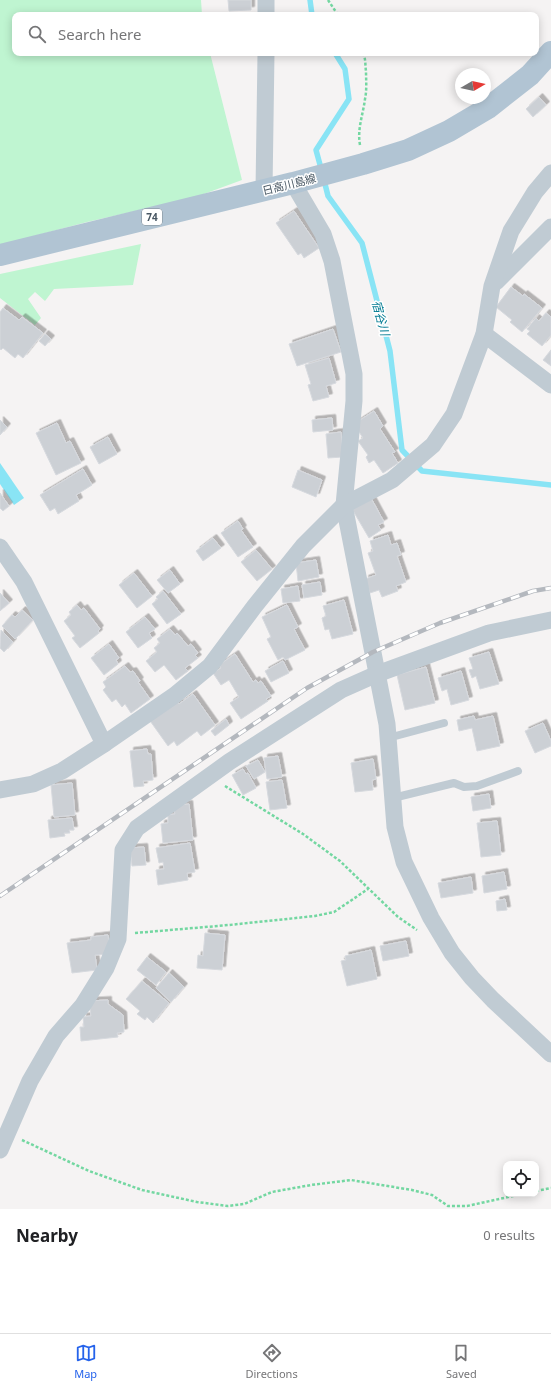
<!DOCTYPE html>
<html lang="en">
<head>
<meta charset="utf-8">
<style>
  :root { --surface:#fff; --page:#f6f6f6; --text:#202124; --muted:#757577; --line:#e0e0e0; --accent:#2563eb }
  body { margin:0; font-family:"Noto Sans","Noto Sans JP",sans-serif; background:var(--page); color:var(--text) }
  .controls { position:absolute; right:12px; bottom:12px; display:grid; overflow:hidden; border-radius:8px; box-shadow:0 2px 10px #0003 }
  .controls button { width:36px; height:36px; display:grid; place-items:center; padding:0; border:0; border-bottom:1px solid var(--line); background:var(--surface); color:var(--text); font:20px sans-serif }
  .compass { position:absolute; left:455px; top:68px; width:36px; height:36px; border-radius:50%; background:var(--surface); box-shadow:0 2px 10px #0003; rotate:81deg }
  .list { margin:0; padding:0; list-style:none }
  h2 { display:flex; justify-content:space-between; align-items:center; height:52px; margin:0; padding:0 16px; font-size:17px }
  h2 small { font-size:13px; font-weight:400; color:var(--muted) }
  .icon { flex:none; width:22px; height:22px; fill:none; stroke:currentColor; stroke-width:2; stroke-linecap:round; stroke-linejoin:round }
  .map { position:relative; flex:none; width:551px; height:1209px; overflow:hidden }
  .search { position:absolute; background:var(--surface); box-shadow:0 2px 10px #0003; left:12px; right:12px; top:12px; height:44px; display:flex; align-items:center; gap:10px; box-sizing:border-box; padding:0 14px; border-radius:8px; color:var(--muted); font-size:15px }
  .sheet { height:124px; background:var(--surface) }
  nav { display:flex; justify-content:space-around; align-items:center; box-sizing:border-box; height:56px; border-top:1px solid var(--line); background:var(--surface); font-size:11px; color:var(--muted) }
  nav a { display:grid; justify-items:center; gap:2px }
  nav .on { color:var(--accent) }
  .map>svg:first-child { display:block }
</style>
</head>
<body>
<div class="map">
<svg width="551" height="1209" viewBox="0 0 551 1209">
  <defs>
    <filter id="shadow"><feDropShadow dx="3.5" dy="-3.5" stdDeviation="0" flood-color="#0004"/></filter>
  </defs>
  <rect width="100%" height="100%" fill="#f5f3f3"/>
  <g fill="#bff5d1">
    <polygon points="0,0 201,0 202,15 15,15 15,53 210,53 242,180 193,198 87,222 0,245"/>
    <polygon points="141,244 133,285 54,289 45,301 35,292 28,299 41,318 35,325 0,298 0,274"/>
  </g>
  <polygon fill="#89e4f5" points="0,463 24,498 14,505 0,484"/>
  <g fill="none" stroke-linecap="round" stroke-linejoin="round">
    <g stroke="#89e4f5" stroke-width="5.5">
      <polyline points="310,0 312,15"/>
      <polyline points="322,172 316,150 349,99 345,69 335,53"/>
      <polyline points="324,180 328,196 362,243 390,351 402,450 422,471 551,485"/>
    </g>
  </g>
  <g fill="#ccd0d5" stroke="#d6d9de" filter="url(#shadow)">
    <polygon points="228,0 251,0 251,10 229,11"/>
    <polygon points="539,97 546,105 533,117 526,109"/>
    <polygon points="294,211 319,248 304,258 301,253 298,255 276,223"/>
    <polygon points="511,287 523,296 524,294 542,308 522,332 510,322 512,320 496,307"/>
    <polygon points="3,308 19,320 22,317 43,333 23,358 18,354 15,358 3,348 1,350 0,349 0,312"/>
    <polygon points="546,313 551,317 551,335 542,346 527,334 530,331 527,329 536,318 539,321"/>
    <polygon points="333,329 341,352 297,366 289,344"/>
    <polygon points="45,334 51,339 45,346 39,341"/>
    <polygon points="551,350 551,366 543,360"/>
    <polygon points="329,358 336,383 326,386 329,397 313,401 308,385 311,384 305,365"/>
    <polygon points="374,411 383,426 380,429 395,452 392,453 398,463 383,473 374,460 369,463 366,457 368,455 358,441 363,438 354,424"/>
    <polygon points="332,418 333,430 313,432 312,420"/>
    <polygon points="0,420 7,427 0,435"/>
    <polygon points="57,423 66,443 70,441 81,463 56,475 36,433"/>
    <polygon points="341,432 343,457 328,458 326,434"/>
    <polygon points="108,437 117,454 99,464 90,447"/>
    <polygon points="83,469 92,485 76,495 79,501 58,514 55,508 50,511 40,495"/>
    <polygon points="298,470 322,480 316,497 292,487"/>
    <polygon points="0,493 9,506 3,511 0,508"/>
    <polygon points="371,498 384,522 378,525 381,530 369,538 352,509"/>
    <polygon points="238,521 243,529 241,530 253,547 238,557 221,533"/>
    <polygon points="388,535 391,545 397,543 401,555 397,556 406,582 396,586 398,591 382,597 379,590 370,593 365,579 376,575 368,553 373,551 370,541"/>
    <polygon points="213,538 221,548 203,561 196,551"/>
    <polygon points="256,550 272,569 257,581 241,562"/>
    <polygon points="316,560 319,577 298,581 296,563"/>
    <polygon points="170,570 180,584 168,593 157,580"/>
    <polygon points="134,573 152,596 137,608 119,585"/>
    <polygon points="320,582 322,595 304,598 302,585"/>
    <polygon points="298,586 300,601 283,603 281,589"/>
    <polygon points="163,591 181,614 167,624 152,604 158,599 156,597"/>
    <polygon points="0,593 9,603 0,611"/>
    <polygon points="344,600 353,634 332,639 329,629 325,630 322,618 326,616 323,606"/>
    <polygon points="77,605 81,610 84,608 100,629 98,631 99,633 80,648 72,638 75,636 64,621 71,615 69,612"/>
    <polygon points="287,605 298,627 294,629 305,650 285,660 283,657 278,660 267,639 271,637 262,617"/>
    <polygon points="22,610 33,620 15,639 2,626 12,615 15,617"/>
    <polygon points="145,617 155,629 149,633 152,638 138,648 126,632"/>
    <polygon points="170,629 175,635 177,633 188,646 191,644 198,653 195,655 198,658 185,668 188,671 176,680 164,665 155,672 146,661 157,652 154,648 160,643 157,639"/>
    <polygon points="1,630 13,642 4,652 0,648"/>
    <polygon points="109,644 119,658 116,660 118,664 104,675 91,658"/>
    <polygon points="489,652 499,684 480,689 476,676 472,678 469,670 473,669 469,658"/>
    <polygon points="235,654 253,682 256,680 258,683 261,681 271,696 266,699 268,701 241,719 230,703 239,697 229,680 221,685 213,673 221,668 219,665"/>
    <polygon points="283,661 289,673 271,682 265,671"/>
    <polygon points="125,666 130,672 133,671 140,681 138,682 150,699 131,713 125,704 122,707 116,699 112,702 103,690 106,687 103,682"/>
    <polygon points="426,667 435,703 405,710 397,675"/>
    <polygon points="461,671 469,700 451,705 447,689 442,691 438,678"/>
    <polygon points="193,694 215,725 201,736 197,731 177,746 174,741 168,746 148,718 175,698 179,704"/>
    <polygon points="474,716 475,720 493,716 500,746 477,751 472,728 459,731 457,720"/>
    <polygon points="226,719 229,725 215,736 211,731"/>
    <polygon points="543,723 551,741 551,746 535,753 525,731"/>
    <polygon points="147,749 148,754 151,754 153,780 143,781 144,786 134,787 130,751"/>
    <polygon points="278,756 282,777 267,779 264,758"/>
    <polygon points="373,759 376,779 372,780 373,790 355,792 351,763"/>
    <polygon points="258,760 265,772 254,779 246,766"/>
    <polygon points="243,769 246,774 248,773 256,788 243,795 232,775"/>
    <polygon points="282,780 287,808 270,810 266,782"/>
    <polygon points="72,783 75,815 54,817 51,785"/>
    <polygon points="489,794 491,808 473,811 471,797"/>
    <polygon points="189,804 193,840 163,843 161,824 168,823 168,815 175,814 173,806"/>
    <polygon points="72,818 74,830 69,830 70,833 64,833 65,836 50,838 48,820"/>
    <polygon points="497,821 501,855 481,857 477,823"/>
    <polygon points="190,843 195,872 187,873 188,880 158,885 156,870 164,869 163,862 159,863 156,848"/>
    <polygon points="144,847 146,865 132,866 130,848"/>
    <polygon points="504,872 507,889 484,893 482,876"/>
    <polygon points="471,877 473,893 441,898 438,883"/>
    <polygon points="505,899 507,910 497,911 496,901"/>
    <polygon points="205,933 225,935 222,970 197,968 198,955 203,956"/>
    <polygon points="108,935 110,954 95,955 97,970 72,973 67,943 91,940 91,937"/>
    <polygon points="406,941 409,956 383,961 380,946"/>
    <polygon points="371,950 377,979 347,986 341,961 346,960 345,956"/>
    <polygon points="147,957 166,972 156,985 137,970"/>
    <polygon points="169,973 184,987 171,1002 156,988"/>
    <polygon points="142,981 169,1003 153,1023 147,1017 145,1020 137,1014 140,1011 126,999"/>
    <polygon points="108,1000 108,1004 123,1015 124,1032 117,1033 118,1037 81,1041 80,1027 84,1027 83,1017 91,1016 89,1001"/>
  </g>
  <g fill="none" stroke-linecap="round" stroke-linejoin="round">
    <g stroke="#73d7a1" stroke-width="2.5" stroke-dasharray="3 2" stroke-linecap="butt">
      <polyline points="328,0 338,15"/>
      <path d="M360 145C357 129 363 115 365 99 367 90 366 80 366 71 365 65 366 59 363 53"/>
      <polyline points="225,786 303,834 340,861 398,917 417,930"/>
      <polyline points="135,933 229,925 315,916 334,912 368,889"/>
      <polyline points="22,1140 89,1171 142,1190 197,1202 228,1206 244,1204 272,1192 311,1185 351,1180 412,1190 432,1195 448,1206 467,1206 522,1194"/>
      <polyline points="536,1191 551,1188"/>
    </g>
    <g stroke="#c0cbd3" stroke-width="8">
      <polyline points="388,738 444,723"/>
      <polyline points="393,798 454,783 464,787 477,786 518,771"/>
    </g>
    <g stroke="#c0cbd3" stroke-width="17">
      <polyline points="266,15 266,0"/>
      <polyline points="293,183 323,234 332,261 354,374 354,401 344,505 387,724 395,827 404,862 431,918 452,953 472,978 493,1000 551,1054"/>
      <polyline points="264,190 266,53"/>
      <polyline points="496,282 551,227"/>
      <polyline points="484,334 551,385"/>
      <polyline points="0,547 24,582 104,744"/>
      <polyline points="0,790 33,784 62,771 104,744 175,695 210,666 254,607 303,546 344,505 392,480 433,445 454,414 484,334 492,286 511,231 535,192 551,173"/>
      <polyline points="0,1150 30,1081 56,1036 83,1005 106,968 118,939 123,850 137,828 229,762 341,690 377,674 489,633 551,620"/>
    </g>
    <polyline stroke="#b1c4d3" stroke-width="22" points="0,255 293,183 363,164 408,150 449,131 488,108 530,75 551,52"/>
    <defs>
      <polyline id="rail" points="0,896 307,688 373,652 440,623 533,591 551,588"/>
    </defs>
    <use href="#rail" stroke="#b4b8be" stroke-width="4.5"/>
    <use href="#rail" stroke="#fff" stroke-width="3" stroke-dasharray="9" stroke-linecap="butt"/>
  </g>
  <g text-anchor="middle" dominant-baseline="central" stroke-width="3" stroke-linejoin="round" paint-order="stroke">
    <rect fill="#fff" stroke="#7f8992" stroke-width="1" x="142" y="209" width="20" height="16" rx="3"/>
    <g font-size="10" font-weight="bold" fill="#485763">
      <text x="152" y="217">74</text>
    </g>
    <g font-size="11" fill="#485763" stroke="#fff">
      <text transform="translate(289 184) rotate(-14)">日高川島線</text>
    </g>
    <g font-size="12" font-style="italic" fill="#047c93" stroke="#fff">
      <text transform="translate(381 318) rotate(75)">宿谷川</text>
    </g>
  </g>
</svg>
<div class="controls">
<button><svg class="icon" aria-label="locate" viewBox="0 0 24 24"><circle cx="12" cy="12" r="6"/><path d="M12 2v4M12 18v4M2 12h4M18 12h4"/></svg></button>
</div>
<svg class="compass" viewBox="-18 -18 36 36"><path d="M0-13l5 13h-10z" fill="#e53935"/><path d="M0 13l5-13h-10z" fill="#757577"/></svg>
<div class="search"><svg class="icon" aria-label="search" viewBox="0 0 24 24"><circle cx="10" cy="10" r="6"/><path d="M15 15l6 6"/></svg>Search here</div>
</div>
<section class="sheet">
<h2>Nearby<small>0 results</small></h2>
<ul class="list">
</ul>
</section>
<nav>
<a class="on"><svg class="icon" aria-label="map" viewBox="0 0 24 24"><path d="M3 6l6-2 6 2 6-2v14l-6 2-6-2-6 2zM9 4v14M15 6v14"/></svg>Map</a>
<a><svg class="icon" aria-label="directions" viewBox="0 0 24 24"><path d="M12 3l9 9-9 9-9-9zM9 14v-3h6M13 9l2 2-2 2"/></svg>Directions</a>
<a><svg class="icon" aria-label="saved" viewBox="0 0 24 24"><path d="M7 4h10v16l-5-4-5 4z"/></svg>Saved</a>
</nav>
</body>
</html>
